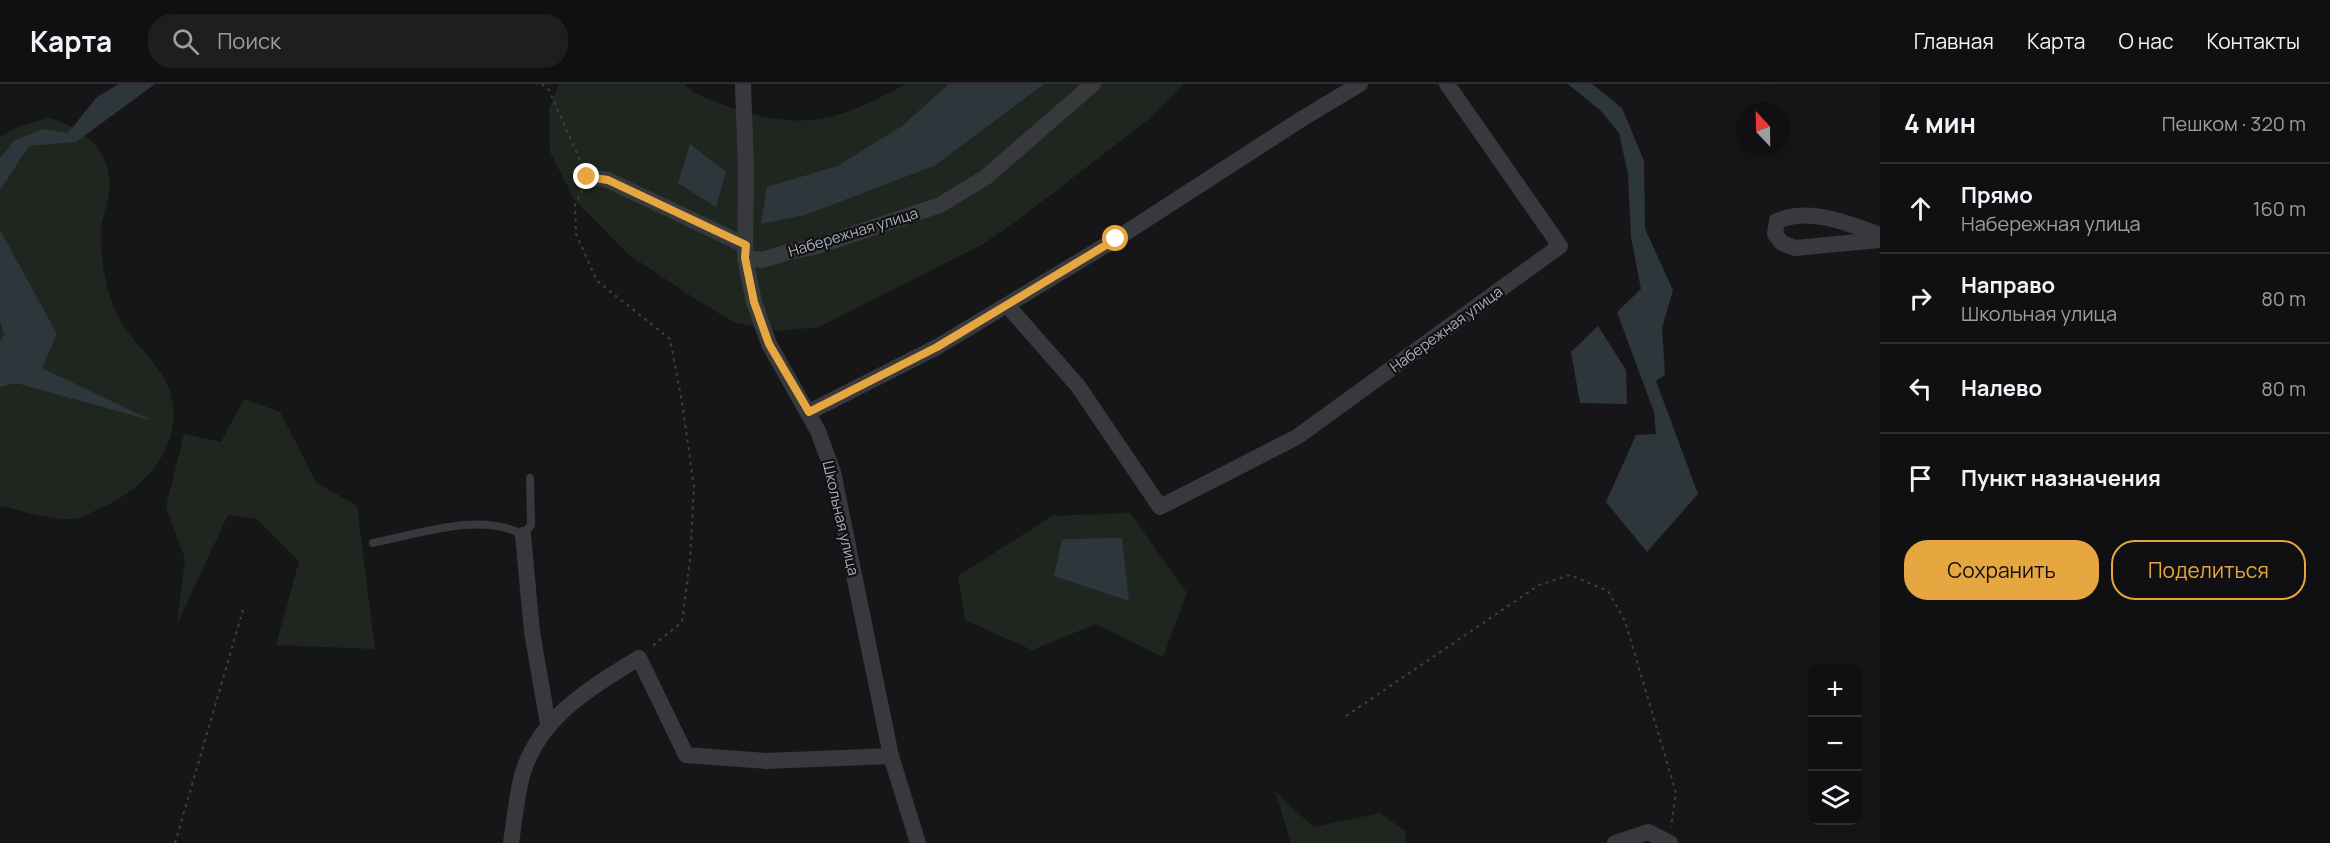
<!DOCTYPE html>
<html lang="ru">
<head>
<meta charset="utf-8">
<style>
  :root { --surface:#101012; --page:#1e1e20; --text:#f1f3f6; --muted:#9c9d9f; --line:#303032; --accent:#e7a740 }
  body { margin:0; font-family:Manrope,sans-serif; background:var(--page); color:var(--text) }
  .controls { position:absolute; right:18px; bottom:18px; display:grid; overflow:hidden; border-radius:12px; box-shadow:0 6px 24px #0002 }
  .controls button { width:54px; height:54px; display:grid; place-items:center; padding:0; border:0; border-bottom:2px solid var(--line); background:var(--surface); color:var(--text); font:30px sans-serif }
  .compass { position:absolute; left:1736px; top:18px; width:54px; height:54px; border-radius:50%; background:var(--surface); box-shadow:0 6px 24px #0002; rotate:338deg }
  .stop { position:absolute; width:18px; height:18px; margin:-14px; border:4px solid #e7a740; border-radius:50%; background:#fff }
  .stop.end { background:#e7a740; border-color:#fff; box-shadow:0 2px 6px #0008 }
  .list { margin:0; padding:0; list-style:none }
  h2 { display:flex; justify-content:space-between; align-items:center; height:78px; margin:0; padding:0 24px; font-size:26px }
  h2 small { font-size:20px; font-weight:400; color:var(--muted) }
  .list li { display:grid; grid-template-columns:39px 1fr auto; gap:18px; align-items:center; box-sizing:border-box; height:90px; padding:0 24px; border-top:2px solid var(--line) }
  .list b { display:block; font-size:22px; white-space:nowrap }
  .list p { margin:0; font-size:20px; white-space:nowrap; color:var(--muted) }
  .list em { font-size:20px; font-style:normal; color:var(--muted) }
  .actions { display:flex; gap:12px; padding:18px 24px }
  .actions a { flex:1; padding:14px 0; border:2px solid var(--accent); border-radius:24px; text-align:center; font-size:21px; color:var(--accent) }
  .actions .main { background:var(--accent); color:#111 }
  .icon { flex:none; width:33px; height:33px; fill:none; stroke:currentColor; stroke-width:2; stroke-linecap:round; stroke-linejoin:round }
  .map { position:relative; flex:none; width:1880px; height:759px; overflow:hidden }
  header { display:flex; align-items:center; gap:36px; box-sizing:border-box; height:84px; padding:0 30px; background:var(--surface); border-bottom:2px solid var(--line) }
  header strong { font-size:28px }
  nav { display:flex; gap:33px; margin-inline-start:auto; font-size:21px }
  .search { width:420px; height:54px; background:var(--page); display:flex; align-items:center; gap:15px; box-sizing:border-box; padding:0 21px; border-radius:24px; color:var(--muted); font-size:22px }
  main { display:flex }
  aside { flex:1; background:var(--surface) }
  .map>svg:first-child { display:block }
</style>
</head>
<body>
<header>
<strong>Карта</strong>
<div class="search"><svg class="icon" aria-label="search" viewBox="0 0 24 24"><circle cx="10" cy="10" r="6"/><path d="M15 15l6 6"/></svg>Поиск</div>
<nav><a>Главная</a><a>Карта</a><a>О нас</a><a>Контакты</a></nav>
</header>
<main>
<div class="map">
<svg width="1880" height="759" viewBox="0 0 1880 759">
  <rect width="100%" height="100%" fill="#161618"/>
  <g fill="#1f261f">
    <path d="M559 0H684C694 11 710 16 724 21 756 34 796 41 830 33 856 27 882 12 907 0H1184L1149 35 1018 136 983 160 819 243 779 247 733 238 691 212 628 170 574 115 550 68 549 25Z"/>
    <path d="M50 34C84 44 114 68 109 108 108 120 103 131 101 143 100 158 102 179 105 193 109 213 117 236 130 251 143 268 159 282 168 302 189 355 148 404 101 424 92 428 82 434 72 435 51 437 21 426 0 422V54C13 42 32 38 50 34Z"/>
    <polygon points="244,315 280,328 316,398 357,422 375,565 276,561 299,477 257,435 228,431 177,540 185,475 166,423 184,350 221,358"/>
    <polygon points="1130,429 1187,509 1163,573 1096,540 1032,566 965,536 958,492 1052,432"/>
    <polygon points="1275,707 1313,743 1380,729 1405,747 1407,759 1291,759"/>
  </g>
  <g fill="#2d363b">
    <polygon points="119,0 155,0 76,58 29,62 0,106 0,74 14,57 42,45 68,49 97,13"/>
    <polygon points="949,0 1044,0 934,82 805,131 761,140 767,103 837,82 902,42"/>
    <polygon points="1568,0 1592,0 1622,24 1644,77 1645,145 1673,206 1662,244 1665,291 1656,297 1698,410 1647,468 1606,418 1636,351 1656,350 1654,328 1617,228 1641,205 1631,153 1628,90 1619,49 1601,27"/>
    <polygon points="690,60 726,88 716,123 678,99"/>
    <polygon points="0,146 57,250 42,284 153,337 16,299 0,303 0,258 4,251 0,237"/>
    <polygon points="1598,242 1626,286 1627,320 1580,319 1571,268"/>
    <polygon points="1122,454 1129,517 1054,492 1062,455"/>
  </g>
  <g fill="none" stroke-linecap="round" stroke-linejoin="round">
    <g stroke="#3e4044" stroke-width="2" stroke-dasharray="3 4.5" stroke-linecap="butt">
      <polyline points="542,0 549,6 581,79"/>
      <polyline points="582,106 575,121 576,150 597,197 670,255 682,318 694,403 690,476 682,538 650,564"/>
      <polyline points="1346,632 1539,501 1570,491 1608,507 1625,537 1676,709 1671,743"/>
      <polyline points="175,759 243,526"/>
    </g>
    <path stroke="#38393d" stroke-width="8" d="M373 459C418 450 482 427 523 451L531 441 530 394"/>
    <g stroke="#38393d" stroke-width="16">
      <polyline points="743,0 746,85 745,174 754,218 769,260 818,347 833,388 891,672 918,759"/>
      <polyline points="587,92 608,96 745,161"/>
      <path d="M1880 151C1847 139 1811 123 1777 137L1775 150 1782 159 1795 164 1880 156"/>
      <polyline points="745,174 762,176 788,168 818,162 940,121 986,93 1093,0"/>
      <polyline points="1007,221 1078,302 1160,423 1297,353 1560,162 1447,0"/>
      <polyline points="809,328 937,263 1116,155 1300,36 1360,0"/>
      <polyline points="523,451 532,548 548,640"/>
      <path d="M511 759C514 739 516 719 520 700 533 637 588 605 639 574L686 671 766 677 891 672"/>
      <polyline points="1615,759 1648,748 1670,759"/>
    </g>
  </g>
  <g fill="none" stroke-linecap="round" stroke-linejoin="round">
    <polyline stroke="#e7a740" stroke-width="8" points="587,93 608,96 746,161 745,174 754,218 769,260 809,328 937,263 1116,155"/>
  </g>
  <g text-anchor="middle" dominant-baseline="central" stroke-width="4.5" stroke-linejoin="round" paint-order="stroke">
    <g font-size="15" fill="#a9aeb7" stroke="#111113">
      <text transform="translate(853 148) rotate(-17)">Набережная улица</text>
      <text transform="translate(1446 245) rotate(-36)">Набережная улица</text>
      <text transform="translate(841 434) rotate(77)">Школьная улица</text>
    </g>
  </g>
</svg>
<div class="controls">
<button>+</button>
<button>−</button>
<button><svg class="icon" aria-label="layers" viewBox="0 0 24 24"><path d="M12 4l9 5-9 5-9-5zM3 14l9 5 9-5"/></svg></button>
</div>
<svg class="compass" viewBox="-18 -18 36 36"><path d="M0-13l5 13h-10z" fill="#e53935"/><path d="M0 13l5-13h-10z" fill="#9c9d9f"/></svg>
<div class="stop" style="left:1116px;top:155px"></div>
<div class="stop end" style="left:587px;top:93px"></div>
</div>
<aside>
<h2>4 мин<small>Пешком · 320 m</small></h2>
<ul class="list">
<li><svg class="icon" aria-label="ahead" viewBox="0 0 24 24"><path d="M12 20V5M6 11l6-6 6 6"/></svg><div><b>Прямо</b><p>Набережная улица</p></div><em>160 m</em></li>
<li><svg class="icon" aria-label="right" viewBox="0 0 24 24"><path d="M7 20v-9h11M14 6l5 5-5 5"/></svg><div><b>Направо</b><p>Школьная улица</p></div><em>80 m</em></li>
<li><svg class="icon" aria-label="left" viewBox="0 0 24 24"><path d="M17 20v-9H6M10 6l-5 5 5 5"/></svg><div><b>Налево</b></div><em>80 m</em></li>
<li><svg class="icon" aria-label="arrive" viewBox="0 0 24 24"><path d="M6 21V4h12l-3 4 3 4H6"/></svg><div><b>Пункт назначения</b></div></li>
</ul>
<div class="actions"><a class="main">Сохранить</a><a>Поделиться</a></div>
</aside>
</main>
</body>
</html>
